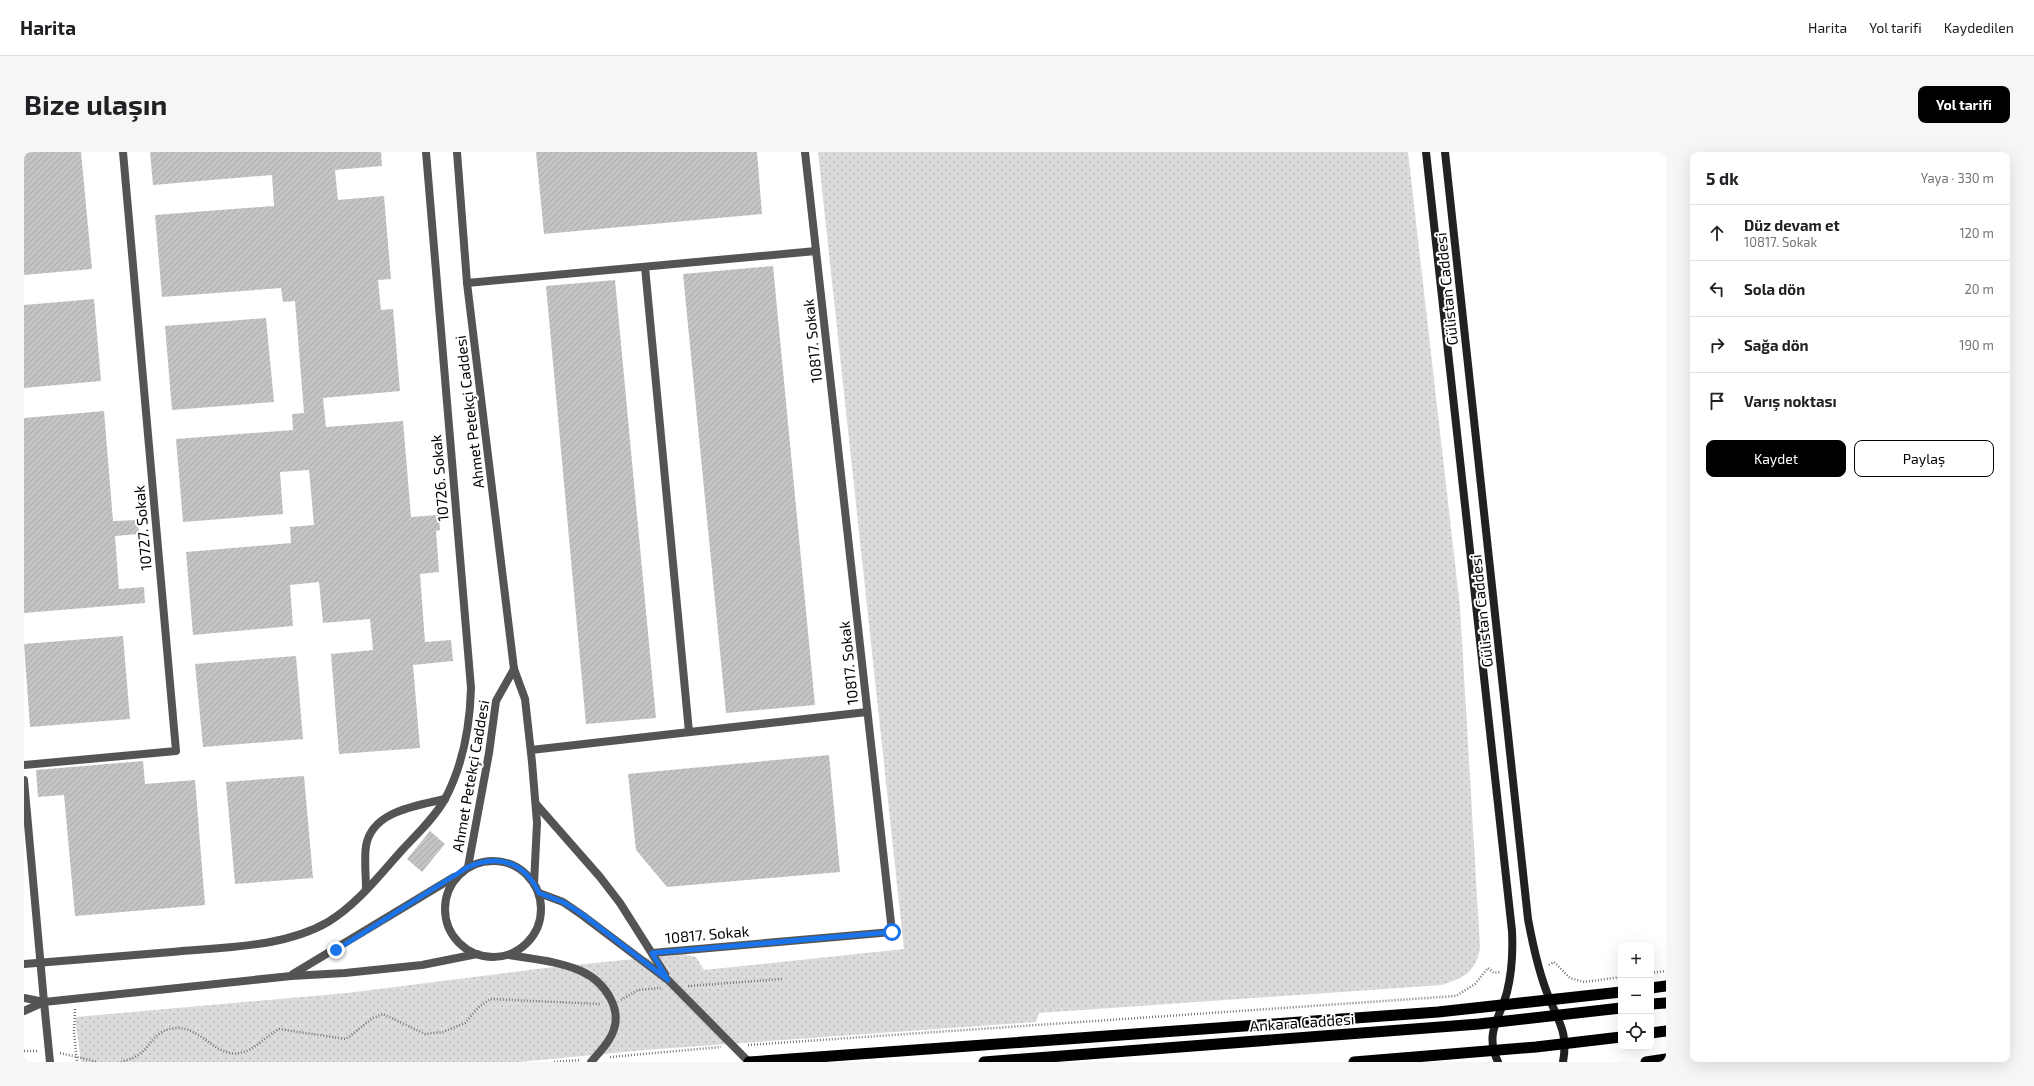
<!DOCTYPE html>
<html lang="tr">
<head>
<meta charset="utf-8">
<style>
  :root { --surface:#fff; --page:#f6f6f6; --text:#202124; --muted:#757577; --line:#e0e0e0; --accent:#000 }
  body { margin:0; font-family:"Exo 2",sans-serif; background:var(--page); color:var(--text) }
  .controls { position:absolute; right:12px; bottom:12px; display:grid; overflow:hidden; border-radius:8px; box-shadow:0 4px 16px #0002 }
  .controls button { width:36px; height:36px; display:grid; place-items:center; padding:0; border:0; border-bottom:1px solid var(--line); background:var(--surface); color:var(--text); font:20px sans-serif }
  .stop { position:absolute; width:12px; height:12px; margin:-9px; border:3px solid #1a73e8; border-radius:50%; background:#fff }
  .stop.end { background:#1a73e8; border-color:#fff; box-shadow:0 1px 4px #0008 }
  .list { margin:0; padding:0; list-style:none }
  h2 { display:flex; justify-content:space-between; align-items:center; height:52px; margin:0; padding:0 16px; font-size:17px }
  h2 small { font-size:13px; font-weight:400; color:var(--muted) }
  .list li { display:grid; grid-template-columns:26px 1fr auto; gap:12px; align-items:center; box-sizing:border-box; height:56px; padding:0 16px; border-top:1px solid var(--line) }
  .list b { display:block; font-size:15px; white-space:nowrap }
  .list p { margin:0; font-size:13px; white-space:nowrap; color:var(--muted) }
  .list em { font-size:13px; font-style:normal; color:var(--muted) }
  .actions { display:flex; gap:8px; padding:12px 16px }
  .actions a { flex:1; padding:9px 0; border:1px solid var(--accent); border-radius:8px; text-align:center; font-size:14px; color:var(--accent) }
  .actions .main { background:var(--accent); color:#fff }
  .icon { flex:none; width:22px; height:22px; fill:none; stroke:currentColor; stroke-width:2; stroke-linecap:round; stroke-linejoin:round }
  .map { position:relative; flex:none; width:1642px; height:910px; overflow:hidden; border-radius:8px }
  header { display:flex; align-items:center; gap:24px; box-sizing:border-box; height:56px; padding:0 20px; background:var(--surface); border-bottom:1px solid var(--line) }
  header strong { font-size:19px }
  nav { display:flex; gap:22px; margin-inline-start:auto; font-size:14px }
  .intro { display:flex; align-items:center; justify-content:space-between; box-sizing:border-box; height:96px; padding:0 24px }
  h1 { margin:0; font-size:28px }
  .button { padding:10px 18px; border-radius:8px; background:var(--accent); color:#fff; font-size:14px; font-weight:700 }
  main { display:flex; gap:24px; padding:0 24px }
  aside { flex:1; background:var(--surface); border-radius:8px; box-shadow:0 4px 16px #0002 }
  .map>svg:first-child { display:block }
</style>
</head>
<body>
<header>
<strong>Harita</strong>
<nav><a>Harita</a><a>Yol tarifi</a><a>Kaydedilen</a></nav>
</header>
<div class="intro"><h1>Bize ulaşın</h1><a class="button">Yol tarifi</a></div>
<main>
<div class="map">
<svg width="1642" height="910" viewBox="0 0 1642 910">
  <defs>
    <pattern id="grass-dots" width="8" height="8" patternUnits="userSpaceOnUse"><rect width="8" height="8" fill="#dbdbdb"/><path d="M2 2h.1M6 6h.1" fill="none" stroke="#bababa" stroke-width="1.8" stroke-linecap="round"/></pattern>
    <pattern id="building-hatch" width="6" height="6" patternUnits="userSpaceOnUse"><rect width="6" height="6" fill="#c4c4c4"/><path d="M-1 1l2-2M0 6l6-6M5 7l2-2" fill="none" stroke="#a7a7a7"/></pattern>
  </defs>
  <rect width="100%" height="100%" fill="#fff"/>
  <path fill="url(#grass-dots)" d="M794 0H1384L1436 455 1456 795C1453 819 1440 826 1418 833L1015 861 1012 870 621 898 496 910H57L51 865 323 841 521 816 660 802 672 805 680 818 880 797Z"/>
  <g fill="url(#building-hatch)">
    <polygon points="0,0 57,0 68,117 0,123"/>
    <polygon points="126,0 357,0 358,14 311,18 314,48 360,44 367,127 354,128 357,158 369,157 376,239 299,246 302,275 379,269 387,365 415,363 416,378 412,379 415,420 396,422 401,490 427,488 429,509 389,513 396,596 315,602 307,502 349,498 346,467 299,471 295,430 266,433 269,474 169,483 162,400 267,391 266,375 290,373 285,318 256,320 259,362 159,370 152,287 269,278 268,262 280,261 271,149 259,150 257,136 138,145 131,63 250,54 248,23 129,33"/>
    <polygon points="512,0 733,0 738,62 520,82"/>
    <polygon points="749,114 791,553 702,561 659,122"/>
    <polygon points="591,128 632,566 562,572 522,134"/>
    <polygon points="70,147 77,229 0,236 0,153"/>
    <polygon points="242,166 250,250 148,258 141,174"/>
    <polygon points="80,259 89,369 114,368 115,382 91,384 95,437 120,435 121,451 0,461 0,266"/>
    <polygon points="99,484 106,567 6,575 0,492"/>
    <polygon points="272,504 279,587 179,595 171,512"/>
    <polygon points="805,603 816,720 643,735 612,698 604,622"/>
    <polygon points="119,609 121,632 171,628 181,753 51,764 40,643 14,645 12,618"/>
    <polygon points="280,624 289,726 211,732 202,630"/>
    <polygon points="406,679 421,692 398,720 383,707"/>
  </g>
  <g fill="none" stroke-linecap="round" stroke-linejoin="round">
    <g stroke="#767676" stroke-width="2.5" stroke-dasharray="1 2" stroke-linecap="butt">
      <polyline points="1525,813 1530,810 1546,826 1560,830 1597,825"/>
      <polyline points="1627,821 1642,819"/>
      <polyline points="664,834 758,827"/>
      <polyline points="597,848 614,838 637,836"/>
      <polyline points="51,857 50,880 53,910"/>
      <polyline points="724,893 1432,844 1451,832 1464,816 1470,821 1477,820"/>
      <polyline points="0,899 15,899"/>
      <polyline points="36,901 74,910"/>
      <polyline points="586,905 697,895"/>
      <path d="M97 910C102 908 109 907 114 903 128 894 129 878 152 876 176 874 192 906 216 901 231 898 242 884 255 877L322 887 349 866 359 862 401 882 419 880 441 871 455 855 466 847 577 852"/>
      <polyline points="530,910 557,908"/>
    </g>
    <g stroke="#545454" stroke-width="8">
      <polyline points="621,115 665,580"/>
      <polyline points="443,131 792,99"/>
      <polyline points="507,598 843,560"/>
      <polyline points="0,613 152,599 99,0"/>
      <polyline points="0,628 20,850"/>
      <path d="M342 737C342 723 340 708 342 694 348 659 392 654 421 647"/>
      <path d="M0 812C49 808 99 804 148 800 199 795 259 796 304 770 334 752 357 721 380 696 394 681 411 665 421 647 439 613 446 573 447 536L402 0"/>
    </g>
    <polyline stroke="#545454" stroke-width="8" points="628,801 868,780 781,0"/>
    <g stroke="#545454" stroke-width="8">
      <polyline points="433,0 443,131 490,517 501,547 508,610 513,671 510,732"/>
      <polyline points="512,652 576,725 596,751 641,822"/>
      <circle cx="469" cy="757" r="48"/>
      <polyline points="444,715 465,601 472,549 490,517"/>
      <polyline points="515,741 539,750 558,763 644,828 725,910"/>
      <path d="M485 803C508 807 534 809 557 819 581 830 602 859 586 886 581 895 573 903 567 910"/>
      <polyline points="269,822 430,725"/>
      <polyline points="0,846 20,850 267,824 321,821 398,813 453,802"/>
      <polyline points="20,850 26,910"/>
      <polyline points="0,859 20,850"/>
    </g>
    <g stroke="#212121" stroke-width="8">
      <path d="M1402 0 1488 779C1489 799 1488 820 1483 840 1476 867 1460 880 1474 910"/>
      <path d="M1421 0 1504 767C1509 794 1515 823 1526 848 1536 872 1544 882 1539 910"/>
    </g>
    <g stroke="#000" stroke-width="11">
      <polyline points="1627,836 1642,834"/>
      <polyline points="1627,852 1642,851"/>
      <polyline points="1627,881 1642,879"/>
      <polyline points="725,910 1414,860 1597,840"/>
      <polyline points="960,910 1455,872 1597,856"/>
      <polyline points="1330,910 1512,895 1597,885"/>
      <polyline points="1622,910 1642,907"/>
    </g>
  </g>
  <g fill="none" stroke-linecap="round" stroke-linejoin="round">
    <path stroke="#1a73e8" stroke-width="5" d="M312 798 444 715C475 701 501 711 515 741L539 750 558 762 644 828 628 801 868 780"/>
  </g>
  <g text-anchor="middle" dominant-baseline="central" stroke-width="4" stroke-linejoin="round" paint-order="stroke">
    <g font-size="15" fill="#000" stroke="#fff">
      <text transform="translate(1422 137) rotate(-96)">Gülistan Caddesi</text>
      <text transform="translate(788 189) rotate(-96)">10817. Sokak</text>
      <text transform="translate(445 260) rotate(-97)">Ahmet Petekçi Caddesi</text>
      <text transform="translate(415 326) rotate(-95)">10726. Sokak</text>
      <text transform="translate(118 376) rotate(-95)">10727. Sokak</text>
      <text transform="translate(1457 459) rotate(-96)">Gülistan Caddesi</text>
      <text transform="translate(824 511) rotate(-96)">10817. Sokak</text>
      <text transform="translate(446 624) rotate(-80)">Ahmet Petekçi Caddesi</text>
      <text transform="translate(683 782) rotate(-5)">10817. Sokak</text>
      <text transform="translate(1278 870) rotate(-4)">Ankara Caddesi</text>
    </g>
  </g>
</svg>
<div class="controls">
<button>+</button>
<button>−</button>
<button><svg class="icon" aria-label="locate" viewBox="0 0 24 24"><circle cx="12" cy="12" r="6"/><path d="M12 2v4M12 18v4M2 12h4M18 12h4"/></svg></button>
</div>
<div class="stop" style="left:868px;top:780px"></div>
<div class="stop end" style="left:312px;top:798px"></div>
</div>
<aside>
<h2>5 dk<small>Yaya · 330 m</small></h2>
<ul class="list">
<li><svg class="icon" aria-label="ahead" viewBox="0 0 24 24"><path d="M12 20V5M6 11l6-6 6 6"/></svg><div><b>Düz devam et</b><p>10817. Sokak</p></div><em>120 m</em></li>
<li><svg class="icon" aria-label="left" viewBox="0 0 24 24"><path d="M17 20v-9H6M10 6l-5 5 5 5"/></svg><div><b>Sola dön</b></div><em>20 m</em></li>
<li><svg class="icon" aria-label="right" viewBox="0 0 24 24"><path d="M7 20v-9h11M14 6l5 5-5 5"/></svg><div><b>Sağa dön</b></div><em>190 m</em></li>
<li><svg class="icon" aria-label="arrive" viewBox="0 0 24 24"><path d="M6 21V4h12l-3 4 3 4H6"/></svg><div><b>Varış noktası</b></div></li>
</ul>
<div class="actions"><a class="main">Kaydet</a><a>Paylaş</a></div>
</aside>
</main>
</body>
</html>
